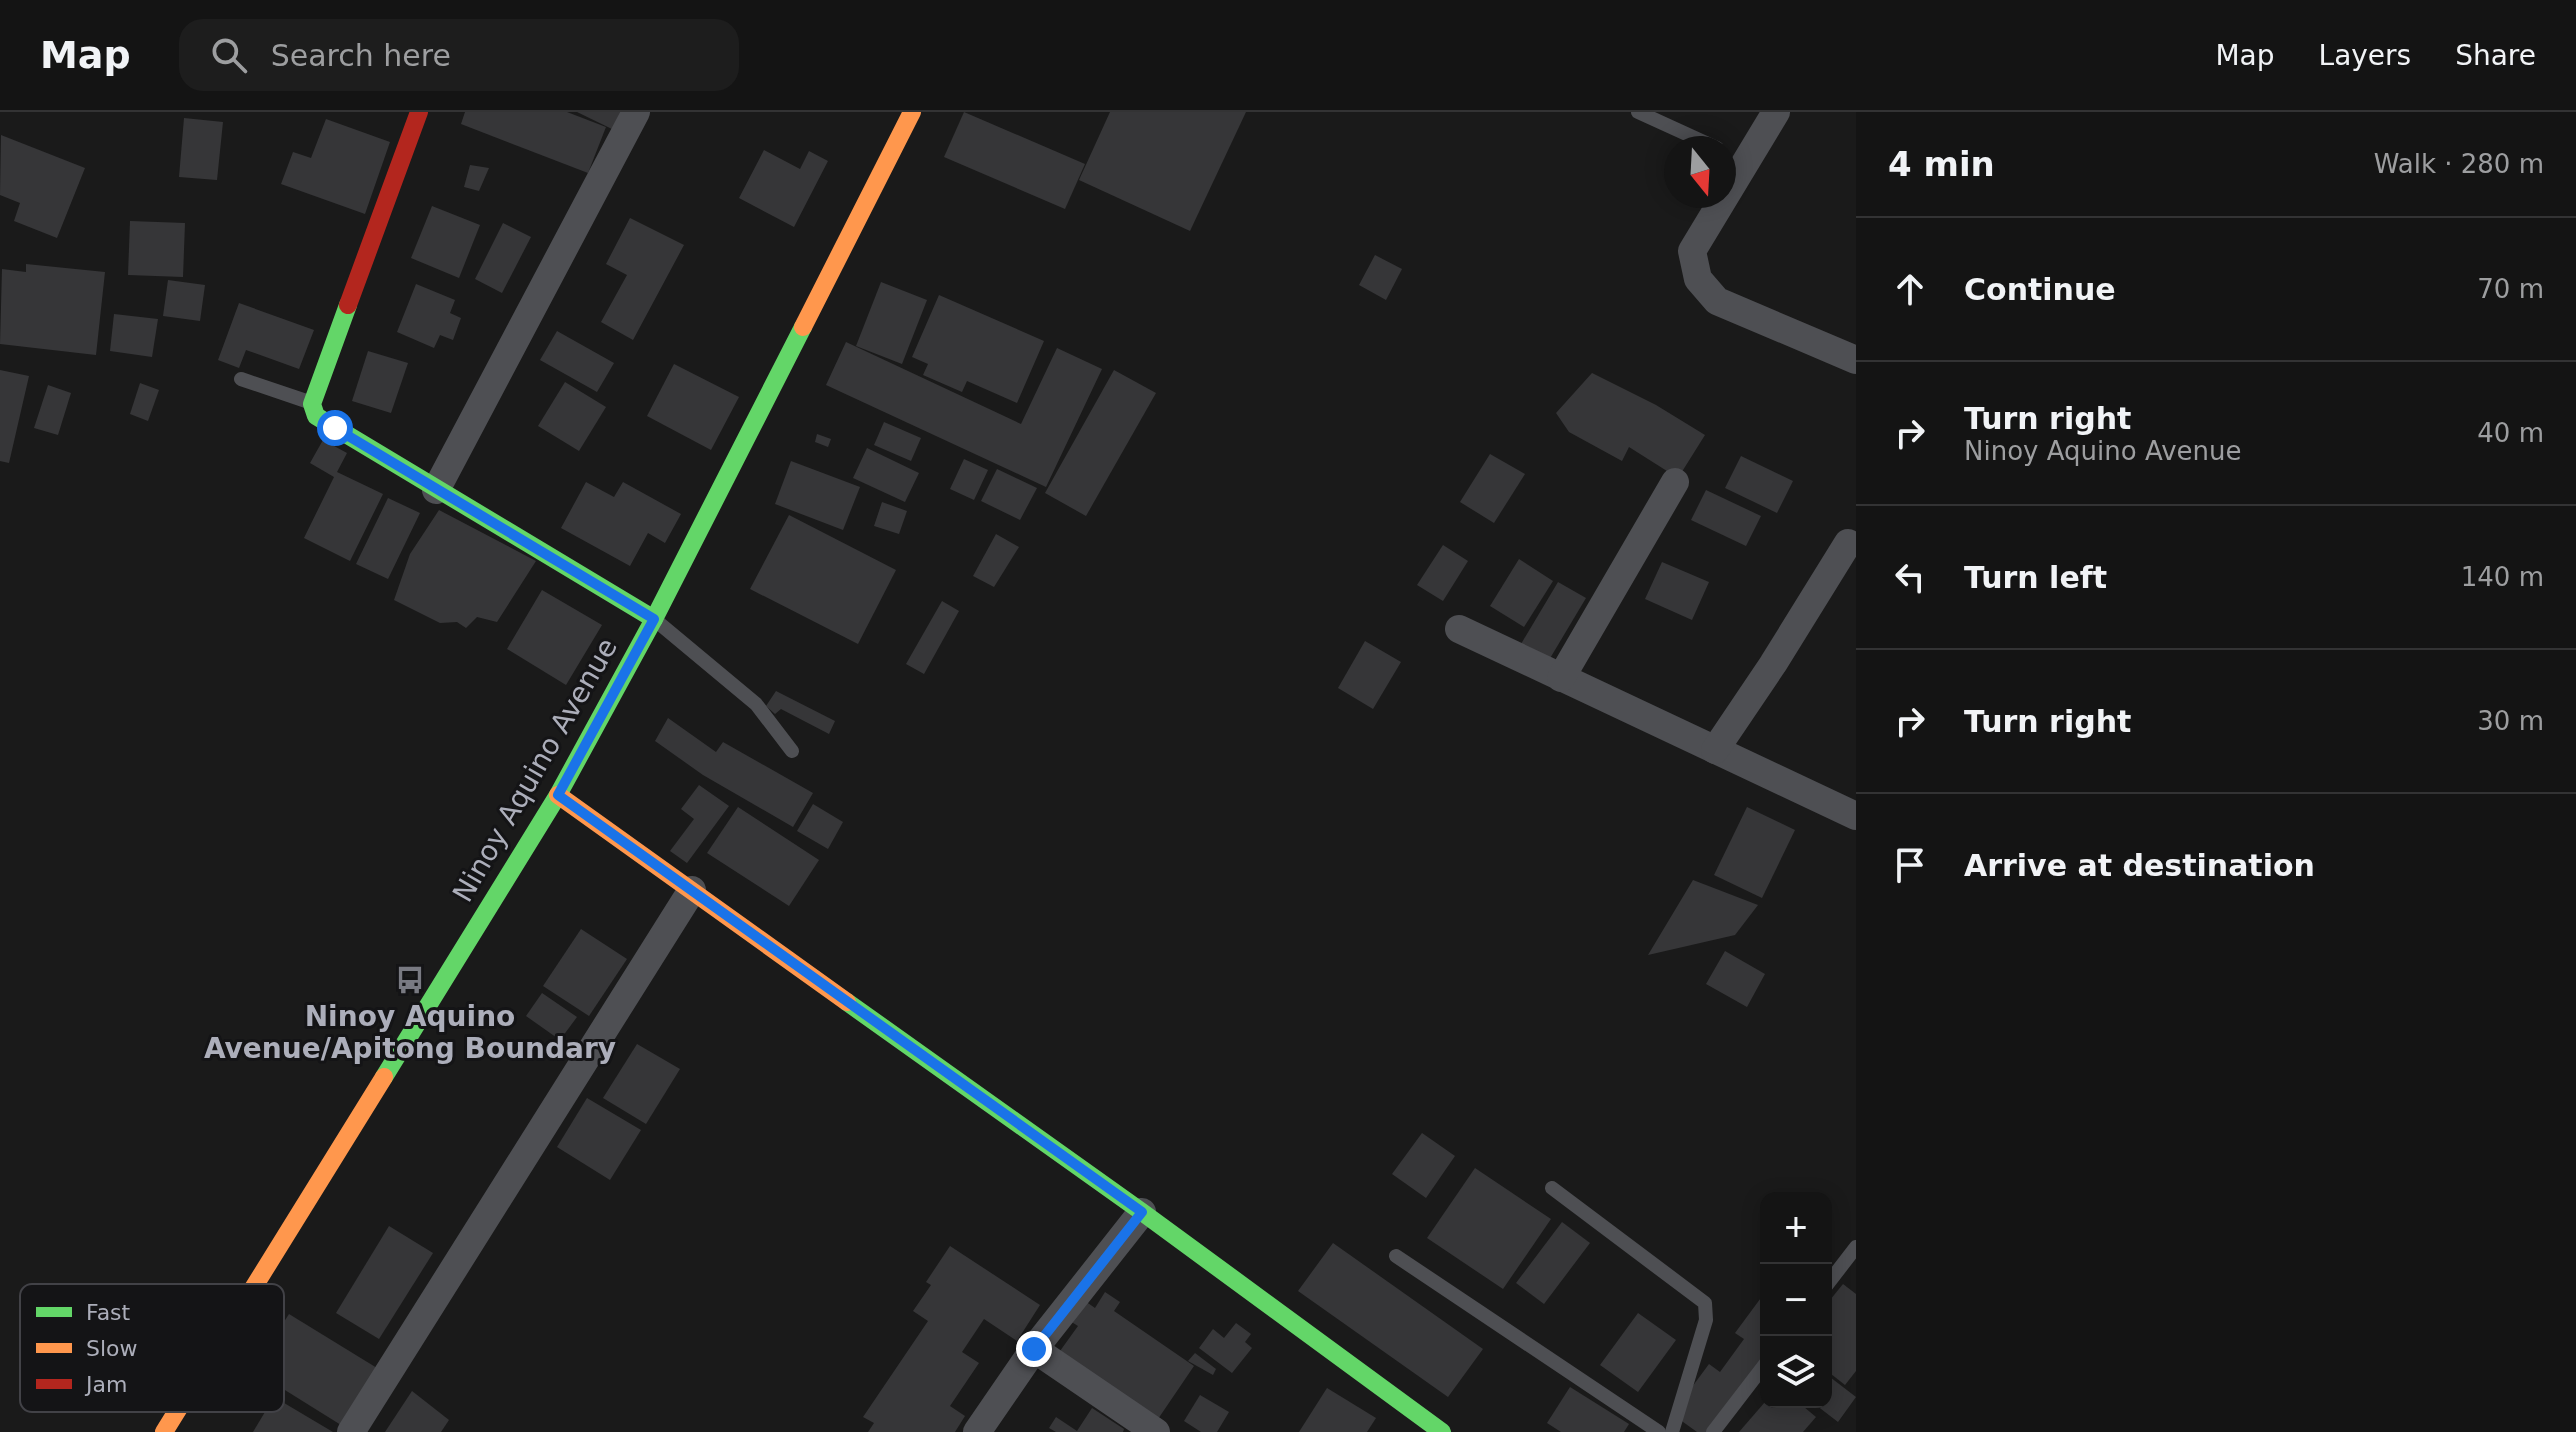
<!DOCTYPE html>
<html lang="en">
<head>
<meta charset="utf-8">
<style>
  :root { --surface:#141414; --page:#1d1d1d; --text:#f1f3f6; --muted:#9d9ea0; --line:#333334 }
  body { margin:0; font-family:"DejaVu Sans",sans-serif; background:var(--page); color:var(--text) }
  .controls { position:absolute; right:24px; bottom:24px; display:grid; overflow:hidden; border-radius:16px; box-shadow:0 4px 20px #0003 }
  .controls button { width:72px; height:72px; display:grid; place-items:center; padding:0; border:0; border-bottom:2px solid var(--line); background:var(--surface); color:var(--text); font:40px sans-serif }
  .compass { position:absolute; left:1664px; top:24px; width:72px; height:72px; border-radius:50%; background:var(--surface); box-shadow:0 4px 20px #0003; rotate:162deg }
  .stop { position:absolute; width:24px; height:24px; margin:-18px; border:6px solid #1a73e8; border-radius:50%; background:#fff }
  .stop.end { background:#1a73e8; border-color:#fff; box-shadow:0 2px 8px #0008 }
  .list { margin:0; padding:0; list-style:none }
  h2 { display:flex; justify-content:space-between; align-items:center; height:104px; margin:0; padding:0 32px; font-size:34px }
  h2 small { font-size:26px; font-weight:400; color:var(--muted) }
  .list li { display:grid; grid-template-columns:52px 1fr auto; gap:24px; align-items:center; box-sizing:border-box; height:144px; padding:0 32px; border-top:2px solid var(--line) }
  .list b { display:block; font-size:30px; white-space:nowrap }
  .list p { margin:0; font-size:26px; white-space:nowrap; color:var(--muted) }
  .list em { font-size:26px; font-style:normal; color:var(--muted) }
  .icon { flex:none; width:44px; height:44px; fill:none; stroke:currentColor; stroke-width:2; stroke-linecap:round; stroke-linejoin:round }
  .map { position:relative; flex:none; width:1856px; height:1320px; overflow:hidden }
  header { display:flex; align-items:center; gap:48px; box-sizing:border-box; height:112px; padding:0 40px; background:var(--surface); border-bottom:2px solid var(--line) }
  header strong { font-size:38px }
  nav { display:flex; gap:44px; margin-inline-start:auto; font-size:28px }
  .search { width:560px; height:72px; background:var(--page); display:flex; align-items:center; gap:20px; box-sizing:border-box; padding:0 28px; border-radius:24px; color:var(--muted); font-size:30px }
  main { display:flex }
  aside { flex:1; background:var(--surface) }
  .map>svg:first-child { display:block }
</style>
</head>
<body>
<header>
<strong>Map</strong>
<div class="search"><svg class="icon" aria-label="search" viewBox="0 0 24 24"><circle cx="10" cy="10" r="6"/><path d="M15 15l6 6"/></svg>Search here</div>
<nav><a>Map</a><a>Layers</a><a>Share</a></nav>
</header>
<main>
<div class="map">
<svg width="1856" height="1320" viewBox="0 0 1856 1320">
  <rect width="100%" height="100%" fill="#1a1a1a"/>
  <g fill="#363638">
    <polygon points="465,0 567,0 606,15 588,61 461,12"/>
    <polygon points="577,0 630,0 614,18"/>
    <polygon points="964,0 1085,52 1065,97 944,45"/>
    <polygon points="1110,0 1246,0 1190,119 1079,68"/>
    <polygon points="184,6 223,10 217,68 179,65"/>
    <polygon points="326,7 390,30 365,102 281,72 293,40 311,46"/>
    <polygon points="1,23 85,56 57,126 14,109 20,91 0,83"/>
    <polygon points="764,38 800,57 809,39 828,49 794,115 739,86"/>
    <polygon points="470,53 489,56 479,79 464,75"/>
    <polygon points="432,94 480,113 459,166 411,146"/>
    <polygon points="630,106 684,133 633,228 601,210 627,163 606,152"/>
    <polygon points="130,109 185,111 183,165 128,163"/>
    <polygon points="503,111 531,125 502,181 475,167"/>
    <polygon points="1375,143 1402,157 1386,188 1359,173"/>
    <polygon points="26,152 105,160 96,243 0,232 2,157 26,160"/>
    <polygon points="168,168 205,173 200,209 163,204"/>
    <polygon points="881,170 927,188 902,252 856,234"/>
    <polygon points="416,172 455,188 450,201 461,206 453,228 440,223 434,236 397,220"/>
    <polygon points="939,183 1044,229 1017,291 967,269 962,280 923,263 928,252 912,245"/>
    <polygon points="239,191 314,218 299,257 246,238 239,256 218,248"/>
    <polygon points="114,202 158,207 152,245 110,239"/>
    <polygon points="557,219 614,251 597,280 540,248"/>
    <polygon points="846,230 1021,312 1057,236 1102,257 1046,375 826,273"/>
    <polygon points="368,239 408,251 391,301 352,289"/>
    <polygon points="674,252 739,285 711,338 647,304"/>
    <polygon points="0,258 29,264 9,351 0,349"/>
    <polygon points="1114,258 1156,281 1086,404 1045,381"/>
    <polygon points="1592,261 1656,293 1705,323 1678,366 1629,335 1622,349 1569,320 1556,301"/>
    <polygon points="565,270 606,295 579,339 538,314"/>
    <polygon points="140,271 159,278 148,309 130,302"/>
    <polygon points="48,273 71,281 58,323 34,316"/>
    <polygon points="884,310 921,326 911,349 874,333"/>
    <polygon points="817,322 831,327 828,335 815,330"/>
    <polygon points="323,328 347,341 337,360 383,382 350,449 304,426 334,365 310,351"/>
    <polygon points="867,336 919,361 905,390 853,366"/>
    <polygon points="1490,342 1525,362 1494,411 1460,390"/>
    <polygon points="1741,344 1793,369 1777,401 1725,376"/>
    <polygon points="964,347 988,358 974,388 950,377"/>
    <polygon points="791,349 860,375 843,418 775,392"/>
    <polygon points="997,357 1037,376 1020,408 981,389"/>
    <polygon points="586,370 614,385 623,370 681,402 665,431 648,421 630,454 561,416"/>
    <polygon points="1706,378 1761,404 1746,434 1691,408"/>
    <polygon points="388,386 420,401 388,467 356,452"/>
    <polygon points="882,390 907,399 899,422 874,414"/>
    <polygon points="439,398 536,449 497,510 477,505 466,516 457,510 440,511 394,488 410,442"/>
    <polygon points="789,403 896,458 858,532 750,477"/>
    <polygon points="996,422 1019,435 994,475 973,464"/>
    <polygon points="1443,433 1468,449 1443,489 1417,473"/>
    <polygon points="1519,447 1553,469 1524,515 1490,494"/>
    <polygon points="1662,450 1709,470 1692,508 1645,487"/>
    <polygon points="1558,470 1586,486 1549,548 1521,532"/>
    <polygon points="542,478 602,513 566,573 507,537"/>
    <polygon points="942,489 959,499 924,562 906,552"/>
    <polygon points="1365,529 1401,550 1373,597 1338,576"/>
    <polygon points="776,579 835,609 829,622 781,597 775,602 766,594"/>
    <polygon points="668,606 716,640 723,630 813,681 793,715 703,663 655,629"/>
    <polygon points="699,673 729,694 687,751 670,739 694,707 681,697"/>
    <polygon points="813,692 843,710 828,737 797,719"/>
    <polygon points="738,695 819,748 789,794 707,741"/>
    <polygon points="1747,695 1795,718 1762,786 1714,763"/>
    <polygon points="1693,768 1758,793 1735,823 1648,843"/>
    <polygon points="581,817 627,847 589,904 543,874"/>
    <polygon points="1725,839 1765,862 1747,895 1706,872"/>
    <polygon points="542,881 577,905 560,928 526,904"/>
    <polygon points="637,932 680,957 646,1012 603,986"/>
    <polygon points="587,986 641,1018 610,1068 557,1035"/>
    <polygon points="1422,1021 1455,1044 1426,1086 1392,1062"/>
    <polygon points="1475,1056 1551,1107 1503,1177 1427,1126"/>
    <polygon points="1562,1110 1590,1131 1544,1192 1516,1171"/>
    <polygon points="389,1114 433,1141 379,1227 336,1201"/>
    <polygon points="1333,1131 1483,1237 1448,1285 1298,1179"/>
    <polygon points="950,1134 1040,1193 1017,1229 984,1207 962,1240 979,1251 950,1294 965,1304 955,1320 868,1320 874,1311 863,1305 928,1209 913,1199 931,1173 926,1170"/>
    <polygon points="1843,1172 1856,1182 1856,1259 1845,1273 1826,1258 1826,1193"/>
    <polygon points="1766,1179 1766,1244 1709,1320 1697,1320 1672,1302 1709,1252 1720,1260 1744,1227 1735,1221"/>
    <polygon points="1105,1180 1120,1190 1114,1199 1194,1254 1158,1307 1060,1239 1078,1214 1070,1209 1085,1189 1095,1196"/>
    <polygon points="1638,1201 1676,1228 1638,1280 1600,1253"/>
    <polygon points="289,1202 377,1256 341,1313 253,1258"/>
    <polygon points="1236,1211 1251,1222 1245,1230 1252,1236 1232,1261 1199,1236 1213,1217 1224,1226"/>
    <polygon points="1195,1241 1216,1257 1213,1263 1188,1249"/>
    <polygon points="1826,1262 1856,1285 1838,1310 1812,1290 1826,1290"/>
    <polygon points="1570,1275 1629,1312 1624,1320 1561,1320 1547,1311"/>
    <polygon points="1327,1276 1376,1306 1367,1320 1299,1320"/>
    <polygon points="412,1279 449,1308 441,1320 385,1320"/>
    <polygon points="1200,1283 1229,1300 1217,1320 1201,1320 1184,1309"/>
    <polygon points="274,1285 333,1320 253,1320"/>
    <polygon points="1765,1290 1798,1290 1816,1305 1803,1320 1739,1320"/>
    <polygon points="1092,1296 1124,1317 1123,1320 1056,1320 1049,1316 1056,1305 1077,1319"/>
  </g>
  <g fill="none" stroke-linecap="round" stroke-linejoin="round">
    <g stroke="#4e4f53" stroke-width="14">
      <polyline points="1638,0 1717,36"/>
      <polyline points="241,267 312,291"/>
      <polyline points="654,507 756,592 792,639"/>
      <polyline points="1552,1076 1705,1191 1706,1208 1672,1320"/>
      <polyline points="1396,1144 1659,1320"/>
      <polyline points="1826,1174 1856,1135"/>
      <polyline points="1713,1320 1766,1251"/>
    </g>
    <g stroke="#4e4f53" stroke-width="28">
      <polyline points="1776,0 1692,139 1698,167 1717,189 1856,248"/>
      <polyline points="436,378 636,0"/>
      <polyline points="1459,517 1856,704"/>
      <polyline points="1561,566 1675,370"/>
      <polyline points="1715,638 1773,552 1848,431"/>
      <polyline points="1034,1237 1156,1320"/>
      <polyline points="351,1320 692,778"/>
      <polyline points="977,1320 1034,1237 1142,1100"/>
    </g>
    <g stroke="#63d668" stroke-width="18">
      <polyline points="348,193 312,292 316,304 654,507"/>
      <polyline points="847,890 1142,1100 1442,1320"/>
      <polyline points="384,965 558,683 654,507 803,215"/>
    </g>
    <g stroke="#ff974d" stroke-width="18">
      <polyline points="803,215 912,0"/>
      <polyline points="558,683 847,890"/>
      <polyline points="164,1320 384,965"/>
    </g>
    <polyline stroke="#b3261e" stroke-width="18" points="348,193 419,0"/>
  </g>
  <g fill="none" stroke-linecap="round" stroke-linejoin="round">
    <polyline stroke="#1a73e8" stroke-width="10" points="335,316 654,507 558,683 1142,1100 1034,1237"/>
  </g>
  <defs>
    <symbol id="bus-bare" viewBox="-9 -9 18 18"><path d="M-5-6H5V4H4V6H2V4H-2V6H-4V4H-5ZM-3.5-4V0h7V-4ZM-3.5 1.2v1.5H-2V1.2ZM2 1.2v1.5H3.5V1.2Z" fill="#797a82" stroke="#141416" stroke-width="2.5" paint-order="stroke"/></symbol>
  </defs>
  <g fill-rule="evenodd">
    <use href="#bus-bare" x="390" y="848" width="40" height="40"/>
  </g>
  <g text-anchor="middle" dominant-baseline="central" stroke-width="6" stroke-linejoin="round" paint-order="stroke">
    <g font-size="28" fill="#acaeba" stroke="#141416">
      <text transform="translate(535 658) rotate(-60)">Ninoy Aquino Avenue</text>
    </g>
    <g font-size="28" font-weight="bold" fill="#acaeba" stroke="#141416">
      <text x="410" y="904">Ninoy Aquino<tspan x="410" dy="32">Avenue/Apitong Boundary</tspan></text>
    </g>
  </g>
  <rect x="20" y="1172" width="264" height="128" rx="12" fill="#141416" stroke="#424247" stroke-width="2"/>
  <rect x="36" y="1195" width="36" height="10" fill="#63d668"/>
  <rect x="36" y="1231" width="36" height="10" fill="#ff974d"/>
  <rect x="36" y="1267" width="36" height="10" fill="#b3261e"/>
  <g font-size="22" fill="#acaeba">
    <text x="86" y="1208">Fast</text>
    <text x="86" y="1244">Slow</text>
    <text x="86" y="1280">Jam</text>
  </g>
</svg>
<div class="controls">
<button>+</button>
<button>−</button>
<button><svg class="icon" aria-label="layers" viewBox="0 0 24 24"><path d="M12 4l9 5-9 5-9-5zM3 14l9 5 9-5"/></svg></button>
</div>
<svg class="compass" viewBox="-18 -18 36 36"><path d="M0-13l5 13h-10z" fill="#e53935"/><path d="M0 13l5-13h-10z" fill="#9d9ea0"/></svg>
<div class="stop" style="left:335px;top:316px"></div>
<div class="stop end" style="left:1034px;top:1237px"></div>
</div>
<aside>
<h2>4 min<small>Walk · 280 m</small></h2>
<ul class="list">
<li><svg class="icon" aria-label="ahead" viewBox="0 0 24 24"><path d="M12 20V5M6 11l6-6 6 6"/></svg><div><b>Continue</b></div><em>70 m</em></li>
<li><svg class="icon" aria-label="right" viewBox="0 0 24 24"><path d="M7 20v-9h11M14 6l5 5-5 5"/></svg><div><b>Turn right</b><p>Ninoy Aquino Avenue</p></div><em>40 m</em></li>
<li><svg class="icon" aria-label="left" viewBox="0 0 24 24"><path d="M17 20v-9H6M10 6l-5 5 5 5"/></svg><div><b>Turn left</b></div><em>140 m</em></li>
<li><svg class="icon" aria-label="right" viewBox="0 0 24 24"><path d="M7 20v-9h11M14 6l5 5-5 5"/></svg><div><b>Turn right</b></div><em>30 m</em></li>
<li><svg class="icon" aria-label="arrive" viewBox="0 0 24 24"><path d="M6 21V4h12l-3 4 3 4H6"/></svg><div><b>Arrive at destination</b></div></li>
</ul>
</aside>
</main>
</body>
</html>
